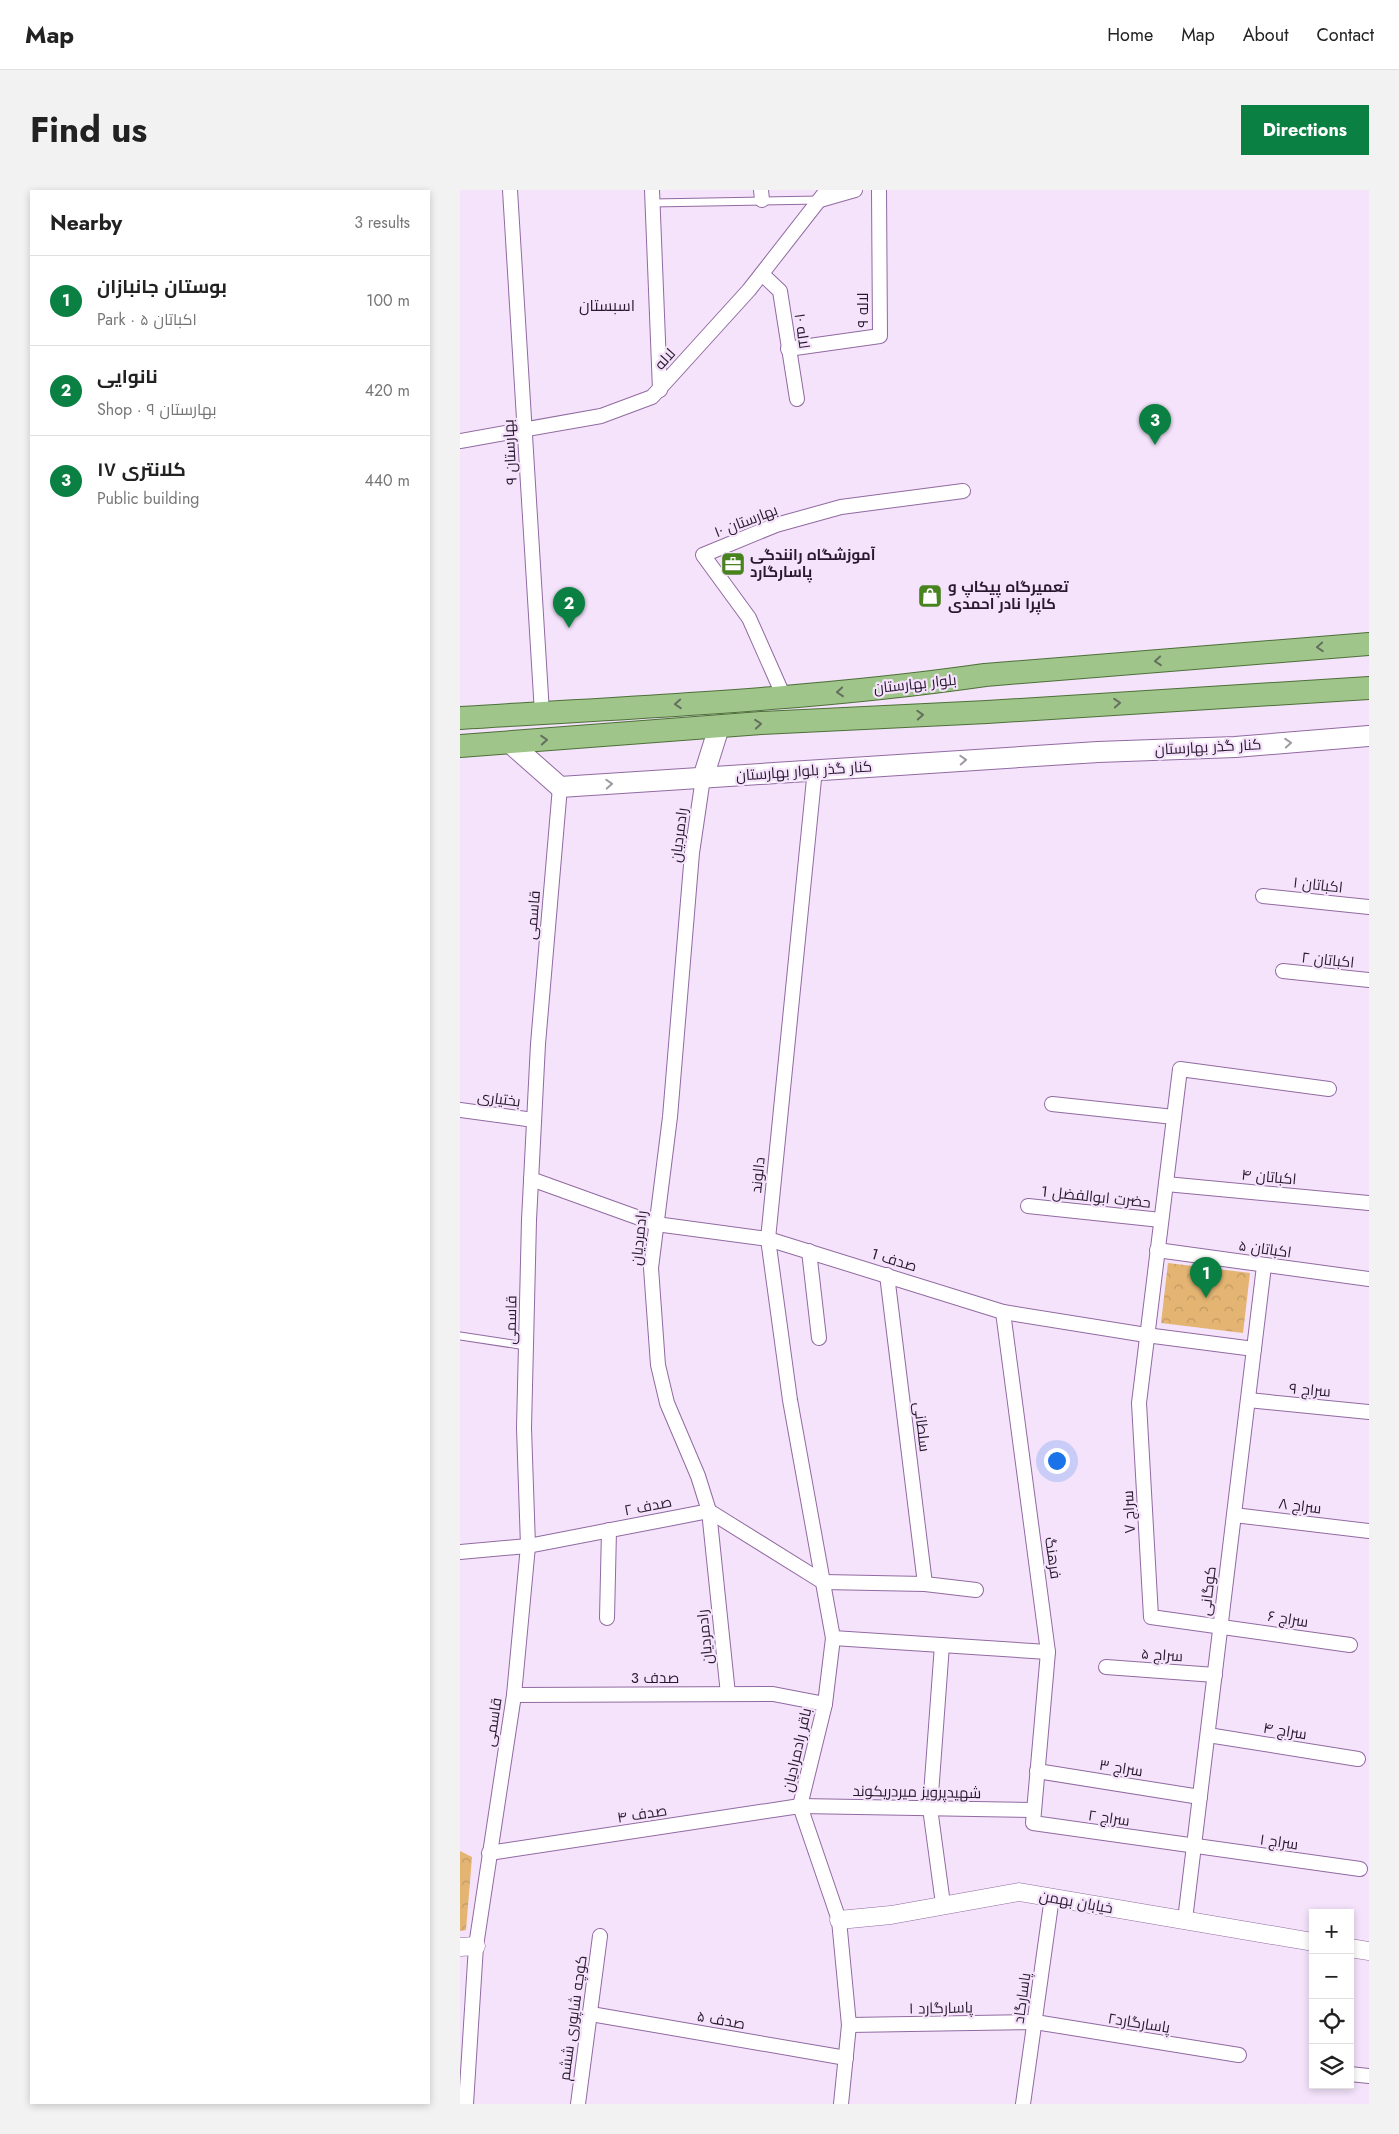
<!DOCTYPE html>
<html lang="en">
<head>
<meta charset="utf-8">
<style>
  :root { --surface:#fff; --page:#f2f2f2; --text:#222; --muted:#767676; --line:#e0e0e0; --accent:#0b8043 }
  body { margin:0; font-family:Jost,Cairo,sans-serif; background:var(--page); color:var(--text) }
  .controls { position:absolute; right:15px; bottom:15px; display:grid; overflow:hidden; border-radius:0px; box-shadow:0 2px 8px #0003 }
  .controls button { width:45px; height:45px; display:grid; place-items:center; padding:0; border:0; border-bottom:1px solid var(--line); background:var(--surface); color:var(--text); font:25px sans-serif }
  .you { position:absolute; left:596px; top:1270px; width:18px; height:18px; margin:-12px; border:4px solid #fff; border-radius:50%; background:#1a73e8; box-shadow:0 0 0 8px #1a73e833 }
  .badge { display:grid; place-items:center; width:32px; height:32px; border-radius:50%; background:var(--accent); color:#fff; font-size:16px; font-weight:700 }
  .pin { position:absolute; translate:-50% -41px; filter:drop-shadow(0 1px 2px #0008) }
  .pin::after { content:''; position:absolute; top:26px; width:18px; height:15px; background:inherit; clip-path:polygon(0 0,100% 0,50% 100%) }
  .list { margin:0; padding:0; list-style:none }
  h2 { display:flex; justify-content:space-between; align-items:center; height:65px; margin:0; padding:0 20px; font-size:21px }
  h2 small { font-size:16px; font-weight:400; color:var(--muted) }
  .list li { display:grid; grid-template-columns:32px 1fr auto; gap:15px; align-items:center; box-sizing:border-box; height:90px; padding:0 20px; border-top:1px solid var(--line) }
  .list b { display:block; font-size:19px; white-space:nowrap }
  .list p { margin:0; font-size:16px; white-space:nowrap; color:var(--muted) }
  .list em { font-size:16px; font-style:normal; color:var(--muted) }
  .icon { flex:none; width:28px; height:28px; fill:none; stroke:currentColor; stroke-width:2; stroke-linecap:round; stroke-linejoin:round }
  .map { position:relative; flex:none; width:909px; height:1914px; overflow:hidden; border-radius:0px }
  header { display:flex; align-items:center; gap:30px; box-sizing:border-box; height:70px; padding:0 25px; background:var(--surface); border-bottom:1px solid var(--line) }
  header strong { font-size:24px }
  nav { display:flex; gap:28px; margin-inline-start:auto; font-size:18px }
  .intro { display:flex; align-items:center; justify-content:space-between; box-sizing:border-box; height:120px; padding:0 30px }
  h1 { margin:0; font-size:35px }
  .button { padding:12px 22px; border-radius:0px; background:var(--accent); color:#fff; font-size:18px; font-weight:700 }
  main { display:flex; gap:30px; padding:0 30px }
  aside { flex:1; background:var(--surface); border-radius:0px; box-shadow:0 2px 8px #0003 }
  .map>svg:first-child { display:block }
</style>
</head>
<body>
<header>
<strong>Map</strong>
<nav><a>Home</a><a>Map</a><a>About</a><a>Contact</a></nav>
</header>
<div class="intro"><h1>Find us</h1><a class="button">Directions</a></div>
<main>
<aside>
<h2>Nearby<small>3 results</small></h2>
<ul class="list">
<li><span class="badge">1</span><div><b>بوستان جانبازان</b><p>Park · اکباتان ۵</p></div><em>100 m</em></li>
<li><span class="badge">2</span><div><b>نانوایی</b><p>Shop · بهارستان ۹</p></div><em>420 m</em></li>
<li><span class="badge">3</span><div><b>کلانتری ۱۷</b><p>Public building</p></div><em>440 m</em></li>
</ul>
</aside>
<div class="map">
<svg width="909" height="1914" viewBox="0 0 909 1914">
  <defs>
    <pattern id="park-crowns" width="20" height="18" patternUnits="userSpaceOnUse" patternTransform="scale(1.25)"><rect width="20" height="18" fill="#e3b472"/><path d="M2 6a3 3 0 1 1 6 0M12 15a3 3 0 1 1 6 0" fill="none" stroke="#c39a63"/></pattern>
  </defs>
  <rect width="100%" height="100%" fill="#f4e3fb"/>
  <g fill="url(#park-crowns)">
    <polygon points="708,1073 790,1083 783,1143 701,1133"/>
    <polygon points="0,1661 12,1667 6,1740 0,1741"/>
  </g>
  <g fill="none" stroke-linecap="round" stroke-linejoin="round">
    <defs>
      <g id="service">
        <polyline points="193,13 360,10"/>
        <polyline points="0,1146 66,1156"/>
      </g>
      <g id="minor">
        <polyline points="50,0 82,523"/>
        <polyline points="192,0 200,200"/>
        <polyline points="301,0 302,10"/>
        <polyline points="360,10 395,0"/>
        <polyline points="302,84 320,101 337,209"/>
        <polyline points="328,159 420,146 419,0"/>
        <polyline points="0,251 141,226 192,207 289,100 367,0"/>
        <polyline points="324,507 289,428 243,365 316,335 381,317 503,301"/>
        <polyline points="355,579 308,1049 330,1210 373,1448 365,1514 340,1616 379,1730 389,1835 381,1914"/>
        <polyline points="243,588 232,663 210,927 191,1078 198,1175 207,1213 238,1286 249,1321 268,1504"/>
        <polyline points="803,706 909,717"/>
        <polyline points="823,781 909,790"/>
        <polyline points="869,899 720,879 679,1213 691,1427 890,1455"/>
        <polyline points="592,914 714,927"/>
        <polyline points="0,920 74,930"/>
        <polyline points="71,989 196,1034 308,1049 543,1122 686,1145 794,1159"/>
        <polyline points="706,994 909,1013"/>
        <polyline points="568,1016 701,1030"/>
        <polyline points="697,1060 909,1089"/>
        <polyline points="349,1061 359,1148"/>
        <polyline points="427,1085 465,1394"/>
        <polyline points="543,1122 588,1462 573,1633 900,1679"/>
        <polyline points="788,1210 909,1222"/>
        <polyline points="774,1325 909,1341"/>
        <polyline points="0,1362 68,1356 249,1321 363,1392"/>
        <polyline points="363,1392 465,1394 516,1400"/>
        <polyline points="147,1428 149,1340"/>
        <polyline points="373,1448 588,1462"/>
        <polyline points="482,1455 470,1618 483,1714"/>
        <polyline points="646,1477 755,1485"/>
        <polyline points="54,1505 313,1504 365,1514"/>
        <polyline points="748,1545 898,1569"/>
        <polyline points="577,1581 740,1607"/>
        <polyline points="29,1663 340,1616 573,1620"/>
        <polyline points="725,1730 804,1076"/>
        <polyline points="131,1824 386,1868"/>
        <polyline points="389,1835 575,1832 779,1865"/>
        <polyline points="890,1884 909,1886"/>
        <polyline points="6,1914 16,1756 54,1505 68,1356 64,1238 69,1030 78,854 100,597"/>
        <polyline points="118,1914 140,1746"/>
        <polyline points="563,1914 592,1707"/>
      </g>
      <g id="tertiary">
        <polyline points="379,1730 431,1725 559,1702 853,1752"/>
        <polyline points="0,1757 16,1756"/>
        <polyline points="890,1758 909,1761"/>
      </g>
      <g id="secondary">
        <polyline points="49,552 100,597 638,562 775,557 909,546"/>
        <polyline points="243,588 259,537"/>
      </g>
      <g id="primary">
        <path d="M0 528C175 517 351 510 525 485L909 454"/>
        <polyline points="0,556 301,533 527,522 909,498"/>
      </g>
    </defs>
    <use href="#service" stroke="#916aa1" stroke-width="9"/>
    <use href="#minor" stroke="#916aa1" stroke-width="16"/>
    <use href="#tertiary" stroke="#916aa1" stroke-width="19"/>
    <use href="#secondary" stroke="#916aa1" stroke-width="22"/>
    <use href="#primary" stroke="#4d6f38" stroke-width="24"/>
    <use href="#service" stroke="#fff" stroke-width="7"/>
    <use href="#minor" stroke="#fff" stroke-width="14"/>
    <use href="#tertiary" stroke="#fff" stroke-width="18"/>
    <use href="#secondary" stroke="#fff" stroke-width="20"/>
    <use href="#primary" stroke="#a0c58b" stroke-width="22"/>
  </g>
  <defs><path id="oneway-chevron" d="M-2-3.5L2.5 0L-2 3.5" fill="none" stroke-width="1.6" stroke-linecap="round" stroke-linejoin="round" transform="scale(1.25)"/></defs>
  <g stroke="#646f5e">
    <use href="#oneway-chevron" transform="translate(860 457) rotate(176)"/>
    <use href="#oneway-chevron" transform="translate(698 471) rotate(175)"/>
    <use href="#oneway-chevron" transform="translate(380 502) rotate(175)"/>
    <use href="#oneway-chevron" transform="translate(657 513) rotate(-4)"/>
    <use href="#oneway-chevron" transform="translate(218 514) rotate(176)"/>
    <use href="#oneway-chevron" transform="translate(460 525) rotate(-3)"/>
    <use href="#oneway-chevron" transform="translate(298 534) rotate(-5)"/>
    <use href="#oneway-chevron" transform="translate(84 550) rotate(-4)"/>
  </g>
  <g stroke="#9f98a2">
    <use href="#oneway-chevron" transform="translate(828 553) rotate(-4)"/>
    <use href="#oneway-chevron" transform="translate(503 570) rotate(-3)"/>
    <use href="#oneway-chevron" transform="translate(149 594) rotate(-3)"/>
  </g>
  <defs>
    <symbol id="office-square" viewBox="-11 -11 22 22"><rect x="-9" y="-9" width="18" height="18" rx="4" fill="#488320" stroke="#f4e3fb"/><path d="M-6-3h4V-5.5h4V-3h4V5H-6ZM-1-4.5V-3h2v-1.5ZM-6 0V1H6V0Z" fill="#fff"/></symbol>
    <symbol id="shop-square" viewBox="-11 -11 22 22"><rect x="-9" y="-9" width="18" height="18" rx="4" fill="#488320" stroke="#f4e3fb"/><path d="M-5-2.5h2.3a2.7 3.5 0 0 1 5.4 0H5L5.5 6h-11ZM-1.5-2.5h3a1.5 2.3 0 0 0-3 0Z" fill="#fff"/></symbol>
  </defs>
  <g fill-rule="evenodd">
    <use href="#office-square" x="259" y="360" width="28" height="28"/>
    <use href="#shop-square" x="456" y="392" width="28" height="28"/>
  </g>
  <g text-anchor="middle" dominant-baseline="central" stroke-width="4.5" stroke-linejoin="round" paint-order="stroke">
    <g font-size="15" fill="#291930" stroke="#f4e3fb">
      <text transform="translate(403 120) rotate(-90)">لاله ۹</text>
      <text transform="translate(342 141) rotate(82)">لاله ۱۰</text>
      <text transform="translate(205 169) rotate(-48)">لاله</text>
      <text transform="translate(50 262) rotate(-93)">بهارستان ۹</text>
      <text transform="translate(286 331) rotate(-21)">بهارستان ۱۰</text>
      <text transform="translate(455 494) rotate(-6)">بلوار بهارستان</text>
      <text transform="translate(748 557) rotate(-3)">کنار گذر بهارستان</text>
      <text transform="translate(344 581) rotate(-4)">کنار گذر بلوار بهارستان</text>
      <text transform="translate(219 645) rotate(-83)">رادمردیان</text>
      <text transform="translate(858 695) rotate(6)">اکباتان ۱</text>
      <text transform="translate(73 725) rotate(-85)">قاسمی</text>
      <text transform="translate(868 770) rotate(6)">اکباتان ۲</text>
      <text transform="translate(39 909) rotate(7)">بختیاری</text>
      <text transform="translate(298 985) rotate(-84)">دالوند</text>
      <text transform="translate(809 987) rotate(5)">اکباتان ۴</text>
      <text transform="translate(636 1007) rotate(6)">حضرت ابوالفضل 1</text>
      <text transform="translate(179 1048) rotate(-84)">رادمردیان</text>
      <text transform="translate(805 1059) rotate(8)">اکباتان ۵</text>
      <text transform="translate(434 1070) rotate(17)">صدف 1</text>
      <text transform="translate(51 1130) rotate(-89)">قاسمی</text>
      <text transform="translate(850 1200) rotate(5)">سراج ۹</text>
      <text transform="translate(462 1237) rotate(83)">سلطانی</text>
      <text transform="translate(188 1316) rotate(-11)">صدف ۲</text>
      <text transform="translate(840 1316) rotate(7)">سراج ۸</text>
      <text transform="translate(669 1322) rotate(-93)">سراج ۷</text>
      <text transform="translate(593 1368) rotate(82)">فرهنگ</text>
      <text transform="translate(748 1401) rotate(-83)">کوگانی</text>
      <text transform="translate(828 1429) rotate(9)">سراج ۶</text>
      <text transform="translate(245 1447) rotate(-96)">رادمردیان</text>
      <text transform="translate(702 1465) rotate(4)">سراج ۵</text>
      <text x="195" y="1488">صدف 3</text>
      <text transform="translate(33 1532) rotate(-81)">قاسمی</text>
      <text transform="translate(825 1541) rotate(9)">سراج ۴</text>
      <text transform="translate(337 1560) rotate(-77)">باقر رادمرادیان</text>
      <text transform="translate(661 1578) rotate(9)">سراج ۳</text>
      <text transform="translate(457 1602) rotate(1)">شهیدپرویز میردریکوند</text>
      <text transform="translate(182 1624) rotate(-9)">صدف ۴</text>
      <text transform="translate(649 1628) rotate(8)">سراج ۲</text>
      <text transform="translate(819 1652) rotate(8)">سراج ۱</text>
      <text transform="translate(616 1712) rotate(10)">خیابان بهمن</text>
      <text transform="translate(562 1808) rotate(-82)">پاسارگاد</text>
      <text transform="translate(481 1818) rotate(-1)">پاسارگارد ۱</text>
      <text transform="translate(113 1828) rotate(-82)">کوچه شاپوری ششم</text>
      <text transform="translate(261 1830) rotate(10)">صدف ۵</text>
      <text transform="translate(679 1833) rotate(9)">پاسارگارد۲</text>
    </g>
    <g font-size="15" font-weight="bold" fill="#291930" stroke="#f4e3fb" text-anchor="start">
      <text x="290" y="365">آموزشگاه رانندگی<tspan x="290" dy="17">پاسارگارد</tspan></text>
      <text x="488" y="397">تعمیرگاه پیکاپ و<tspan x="488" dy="17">کاپرا نادر احمدی</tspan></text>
    </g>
    <g font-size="16" fill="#291930" stroke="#f4e3fb">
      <text x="147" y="115">اسبستان</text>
    </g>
  </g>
</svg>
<div class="controls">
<button>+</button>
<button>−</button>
<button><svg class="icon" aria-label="locate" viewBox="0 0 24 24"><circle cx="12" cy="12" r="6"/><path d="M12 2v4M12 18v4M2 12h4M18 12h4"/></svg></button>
<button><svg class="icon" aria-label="layers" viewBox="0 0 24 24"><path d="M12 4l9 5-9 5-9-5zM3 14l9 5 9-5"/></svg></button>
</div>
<div class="you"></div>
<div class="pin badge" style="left:746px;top:1108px">1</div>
<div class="pin badge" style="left:109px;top:438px">2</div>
<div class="pin badge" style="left:695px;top:255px">3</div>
</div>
</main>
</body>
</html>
